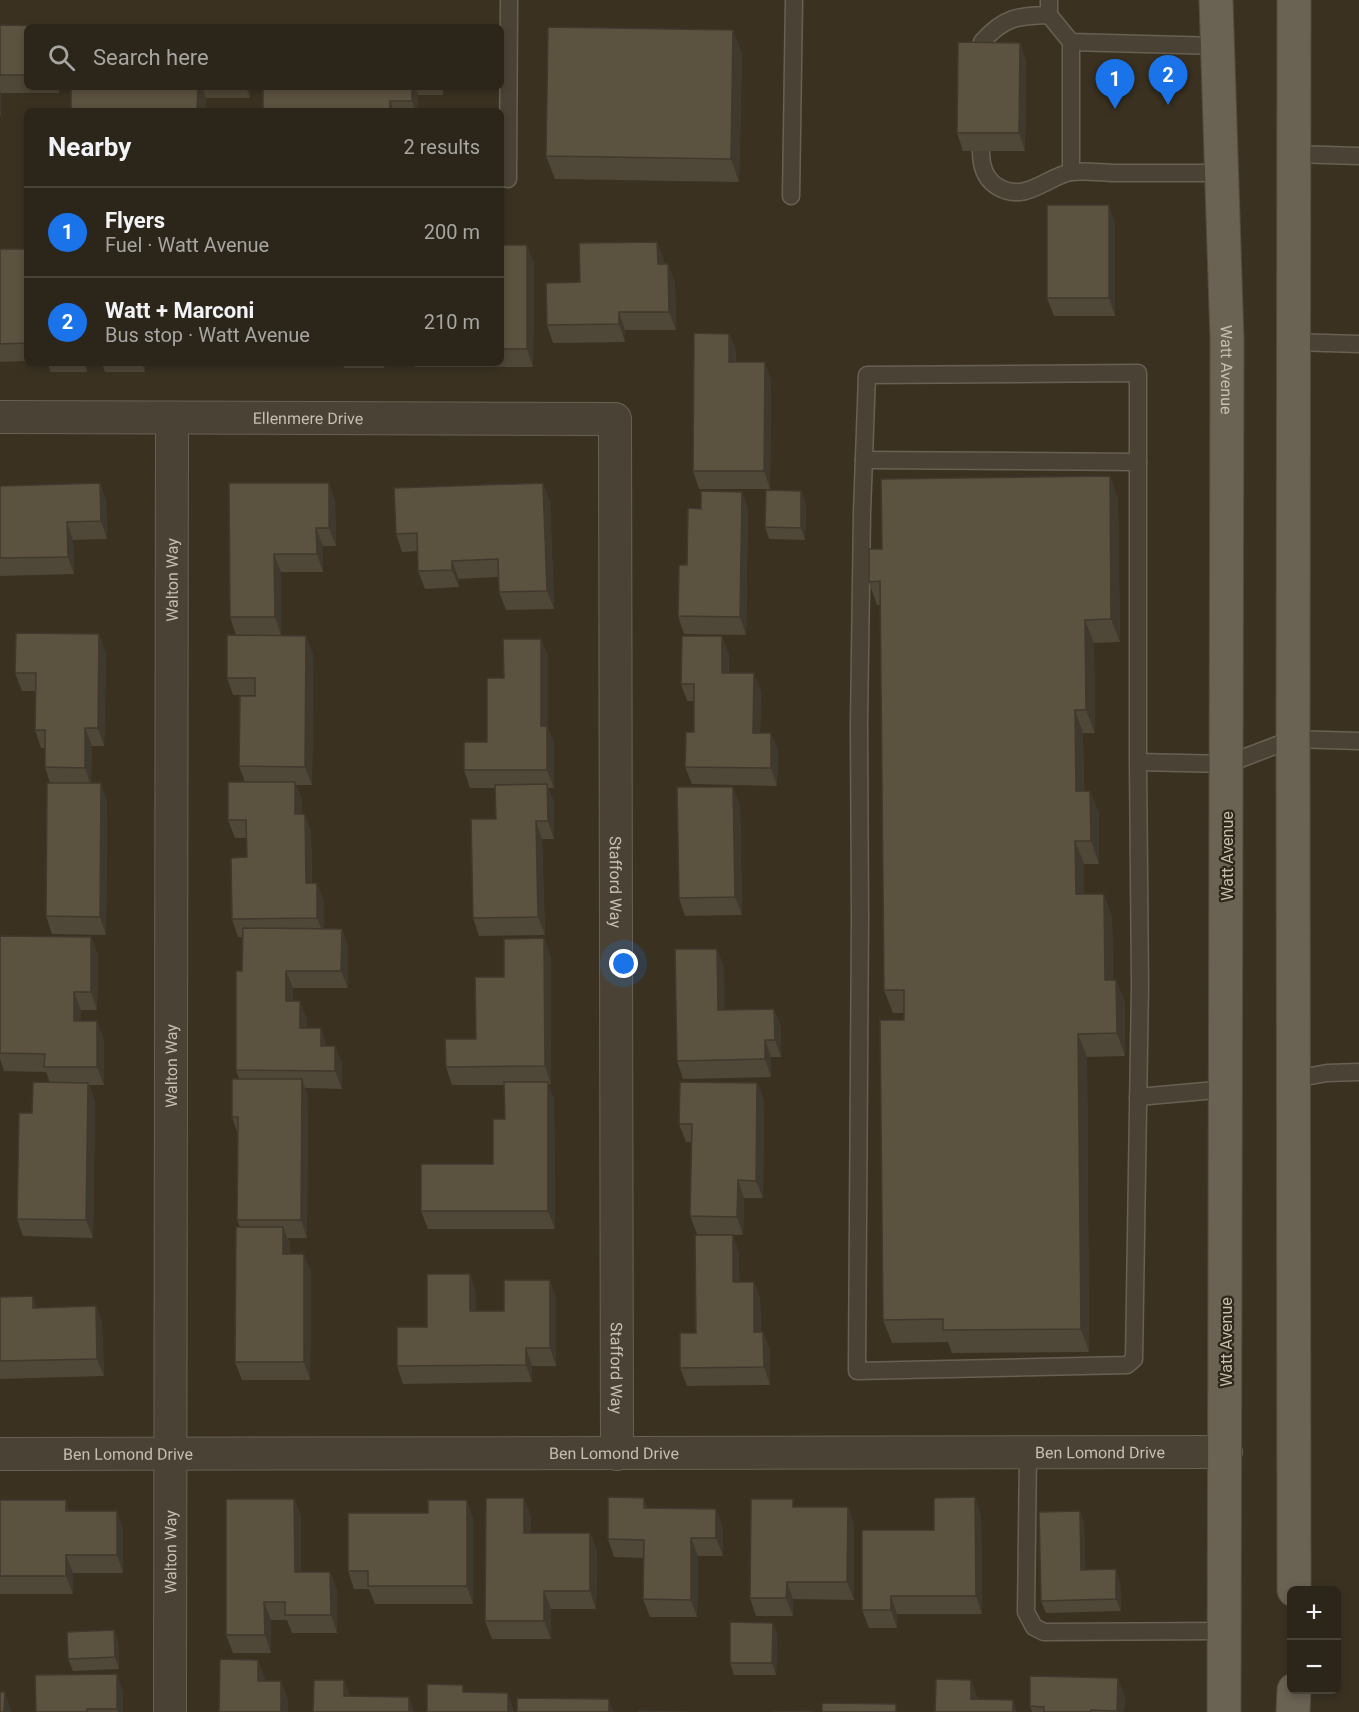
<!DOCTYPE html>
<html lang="en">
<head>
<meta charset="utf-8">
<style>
  :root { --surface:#2c2519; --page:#342d22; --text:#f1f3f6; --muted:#a6a5a2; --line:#484238; --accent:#1a73e8 }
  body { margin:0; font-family:Roboto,sans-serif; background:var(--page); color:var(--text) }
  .controls { position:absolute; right:18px; bottom:18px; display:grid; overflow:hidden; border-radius:9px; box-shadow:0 3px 9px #0003 }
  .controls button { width:54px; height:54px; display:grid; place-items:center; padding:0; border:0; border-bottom:2px solid var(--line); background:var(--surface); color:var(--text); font:30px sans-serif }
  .you { position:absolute; left:624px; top:964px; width:21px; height:21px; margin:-15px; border:4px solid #fff; border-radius:50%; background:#1a73e8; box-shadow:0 0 0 9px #1a73e833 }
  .badge { display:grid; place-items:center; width:39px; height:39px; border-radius:50%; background:var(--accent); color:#fff; font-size:20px; font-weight:700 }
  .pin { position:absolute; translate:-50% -50px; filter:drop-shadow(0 2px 3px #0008) }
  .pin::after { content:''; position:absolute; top:32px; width:21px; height:18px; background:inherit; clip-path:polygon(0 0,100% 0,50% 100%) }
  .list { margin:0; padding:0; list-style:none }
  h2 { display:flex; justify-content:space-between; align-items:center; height:78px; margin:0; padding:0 24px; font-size:26px }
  h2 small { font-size:20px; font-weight:400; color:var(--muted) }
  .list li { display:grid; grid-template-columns:39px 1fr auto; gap:18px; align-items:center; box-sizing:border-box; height:90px; padding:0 24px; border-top:2px solid var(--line) }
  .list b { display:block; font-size:22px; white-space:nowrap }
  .list p { margin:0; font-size:20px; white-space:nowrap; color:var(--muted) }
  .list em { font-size:20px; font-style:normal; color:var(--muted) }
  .icon { flex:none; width:33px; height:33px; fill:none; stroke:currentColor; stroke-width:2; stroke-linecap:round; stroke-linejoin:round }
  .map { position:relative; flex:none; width:1359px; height:1712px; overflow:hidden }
  .search { position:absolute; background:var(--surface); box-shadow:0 3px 9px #0003; left:24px; top:24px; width:480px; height:66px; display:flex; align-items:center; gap:15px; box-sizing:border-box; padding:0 21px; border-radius:9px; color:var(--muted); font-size:22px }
  .panel { position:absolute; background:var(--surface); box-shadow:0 3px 9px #0003; left:24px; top:108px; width:480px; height:258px; border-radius:9px }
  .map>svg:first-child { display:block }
</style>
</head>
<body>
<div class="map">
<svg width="1359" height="1712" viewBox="0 0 1359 1712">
  <rect width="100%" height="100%" fill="#3a3121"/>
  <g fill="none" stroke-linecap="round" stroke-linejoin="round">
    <defs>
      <g id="lane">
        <polyline points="1049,0 1049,15 1071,42 1218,46"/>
        <path d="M982 63V42C1004 17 1017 16 1049 15"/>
        <path d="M981 128C981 149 977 175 998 187 1026 203 1046 177 1071 172 1086 170 1103 173 1117 173 1153 173 1188 173 1223 173"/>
        <polyline points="1293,154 1359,156"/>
        <polyline points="1071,172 1071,42"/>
        <polyline points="508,179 509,0"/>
        <polyline points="791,196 794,0"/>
        <polyline points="1293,342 1359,344"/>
        <polyline points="864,460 1138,462"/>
        <polyline points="1138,762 1138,373 867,375 862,512 859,724 860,918 857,1371 1127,1365 1134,1359 1140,985 1138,762 1227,764 1293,739 1359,741"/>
        <polyline points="1294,1079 1327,1073 1359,1072"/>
        <polyline points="1138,1097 1227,1089"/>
        <polyline points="1028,1453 1026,1612 1034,1627 1044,1632 1224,1631"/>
      </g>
      <g id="street">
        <path id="s1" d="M0 417 615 419 617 1454"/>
        <path id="s2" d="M0 1454 1226 1452"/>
        <path id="s3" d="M170 1712 172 418"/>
      </g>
      <g id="primary">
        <path id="s4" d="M1216 0 1227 340 1224 1712"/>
        <polyline points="1294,1590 1293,739 1294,0"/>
        <polyline points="1293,1712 1294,1690"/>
      </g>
    </defs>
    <use href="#lane" stroke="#686153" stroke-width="19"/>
    <use href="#street" stroke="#686153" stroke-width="34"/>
    <use href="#primary" stroke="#534c3e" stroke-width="35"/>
    <use href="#lane" stroke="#4a4335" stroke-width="16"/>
    <use href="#street" stroke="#4a4335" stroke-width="32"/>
    <use href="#primary" stroke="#6a6253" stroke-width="33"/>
  </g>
  <g fill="#4f4737">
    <polygon points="0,25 27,27 27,87 59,87 59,93 1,93 1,115 0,115"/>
    <polygon points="1020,43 1026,61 1025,151 963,151 957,133"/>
    <polygon points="742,53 739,182 555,179 546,156"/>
    <polygon points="71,87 250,87 250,98 206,98"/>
    <polygon points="263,87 443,87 443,95 418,95 418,111 263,111"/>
    <polygon points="1115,223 1115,316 1054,316 1047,298"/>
    <polygon points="501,245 534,263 533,367 415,367 413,363 501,363"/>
    <polygon points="0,249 27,249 27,361 0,362"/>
    <polygon points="664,260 664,264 675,282 676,330 625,330 625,342 553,343 547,325 580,282"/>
    <polygon points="729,334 736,351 736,362 771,380 770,489 699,489 693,471"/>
    <polygon points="47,363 87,363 87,372 51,372"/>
    <polygon points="102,363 145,363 145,372 105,372"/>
    <polygon points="343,363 385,363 384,368 344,368"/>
    <polygon points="1110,476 1118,500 1120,642 1094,643 1095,733 1083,733 1084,791 1090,791 1099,814 1099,864 1084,864 1084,894 1112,917 1113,980 1116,980 1125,1003 1125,1056 1087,1057 1089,1352 952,1353 948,1342 892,1343 883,1320 904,1013 893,1013 884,990 880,605 877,605 869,582 882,549"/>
    <polygon points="100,483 106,501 107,539 73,540 74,574 0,576 0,486"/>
    <polygon points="229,483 335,501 336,546 323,546 323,572 281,572 281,635 236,635 230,617"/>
    <polygon points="742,492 748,510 746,635 684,634 678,616 687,565 701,509"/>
    <polygon points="550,501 554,609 506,610 499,592 499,577 459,579 459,587 425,589 418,571 418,551 402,552 396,534"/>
    <polygon points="806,503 805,540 769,539 765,527"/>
    <polygon points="541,639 548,657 548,728 554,744 554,788 548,788 554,802 554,839 542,839 545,935 479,936 473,918 496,819 496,788 470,788 464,770 487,742 504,678"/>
    <polygon points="106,652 104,746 92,746 91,783 107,801 106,935 52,934 46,916 50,783 45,767 45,748 41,748 35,730 35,691 22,691 15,673"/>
    <polygon points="313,654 312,785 296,785 302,800 302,814 305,814 311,832 312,883 324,901 324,929 342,929 348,947 348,988 293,988 293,1001 307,1019 307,1028 327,1046 335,1046 342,1064 342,1089 305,1088 308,1097 307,1238 288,1238 290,1245 290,1254 311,1272 310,1380 242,1380 235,1362 240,1227 237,1220 238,1135 232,1117 239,1079 236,1070 242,971 243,937 238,937 232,919 247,857 247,838 235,838 228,820 245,782 239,766 255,695 233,695 227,678"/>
    <polygon points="729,654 729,673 761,691 760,733 771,733 778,751 777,786 692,784 685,767 694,732 694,701 687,701 681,684"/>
    <polygon points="740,805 742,915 685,916 679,898"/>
    <polygon points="0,936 91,937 98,955 97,1010 81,1010 80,1021 104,1039 104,1085 89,1085 95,1101 93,1238 23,1236 17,1219 32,1113 50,1083 46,1072 4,1071 0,1059"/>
    <polygon points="551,956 551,1084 548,1084 554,1100 555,1229 428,1229 421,1211 493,1164 505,1119 504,1085 452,1085 446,1067 476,1039 504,977"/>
    <polygon points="724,967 724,1010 781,1026 781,1057 771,1057 771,1077 683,1079 677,1061"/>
    <polygon points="757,1083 764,1101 763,1198 744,1198 743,1235 697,1234 690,1216 691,1142 686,1142 679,1124"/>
    <polygon points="739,1253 739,1282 754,1282 760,1299 761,1332 763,1332 770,1350 770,1385 687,1386 680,1368 696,1333"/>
    <polygon points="550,1280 556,1298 556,1366 532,1366 532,1382 403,1384 397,1366 427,1327 476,1292 476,1311 504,1311"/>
    <polygon points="0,1297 37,1308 96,1306 102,1324 104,1376 0,1379"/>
    <polygon points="294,1499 301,1516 301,1572 330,1572 337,1590 337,1633 292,1633 287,1620 271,1620 271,1653 233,1653 226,1635"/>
    <polygon points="0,1500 70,1511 123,1529 123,1573 73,1573 73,1594 0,1594"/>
    <polygon points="795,1507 848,1507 854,1525 854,1600 793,1599 793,1616 756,1616 750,1598"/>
    <polygon points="648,1508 723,1527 723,1556 698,1556 697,1617 650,1617 643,1599 644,1558 614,1557 608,1539"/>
    <polygon points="1080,1511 1084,1524 1085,1570 1120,1582 1121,1611 1046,1613 1041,1601"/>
    <polygon points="981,1515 982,1614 897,1614 897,1628 869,1628 862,1610 934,1530"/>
    <polygon points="531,1516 530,1533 590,1533 597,1551 596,1609 551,1609 551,1639 492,1639 485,1621"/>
    <polygon points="473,1518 473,1604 375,1604 369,1589 354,1589 348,1571"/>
    <polygon points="773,1623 777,1635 776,1675 734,1675 730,1663"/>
    <polygon points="114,1630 118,1642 119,1669 73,1671 68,1659"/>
    <polygon points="123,1692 123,1712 36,1712"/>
    <polygon points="1125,1696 1124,1712 1032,1712 1030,1706"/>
  </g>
  <g fill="#40392d">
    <polygon points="733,30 742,53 739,182 731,159"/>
    <polygon points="1020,43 1026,61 1025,151 1019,133"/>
    <polygon points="198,87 202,87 206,98 206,111 197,111"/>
    <polygon points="246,87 250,87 250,98"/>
    <polygon points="412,87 415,87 418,95 418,111 415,111 412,101"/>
    <polygon points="0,90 1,93 1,115 0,112"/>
    <polygon points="390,101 394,111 390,111"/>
    <polygon points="1109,205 1115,223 1115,316 1109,298"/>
    <polygon points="657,242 664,260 664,282 658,264"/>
    <polygon points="527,245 534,263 533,367 527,349"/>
    <polygon points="668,264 675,282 676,330 669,312"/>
    <polygon points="619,312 625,330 625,342 619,324"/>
    <polygon points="729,334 736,351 735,380 729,362"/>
    <polygon points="765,362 771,380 770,489 764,471"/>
    <polygon points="84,363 87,363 87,372"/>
    <polygon points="142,363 145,363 145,372"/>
    <polygon points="1110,476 1118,500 1120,642 1111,619"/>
    <polygon points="100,483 106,501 107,539 101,521"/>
    <polygon points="329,483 335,501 336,546 329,528"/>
    <polygon points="543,483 550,501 554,609 547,591"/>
    <polygon points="801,491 806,503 805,540 801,528"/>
    <polygon points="742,492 748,510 746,635 740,617"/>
    <polygon points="67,522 73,540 74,574 68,557"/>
    <polygon points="316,528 323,546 323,572 317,554"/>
    <polygon points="274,554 281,572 281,635 275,617"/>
    <polygon points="452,561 459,579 459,587 452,570"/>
    <polygon points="1085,620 1094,643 1095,733 1086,710"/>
    <polygon points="99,634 106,652 104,746 98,728"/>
    <polygon points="306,636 313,654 312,785 305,767"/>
    <polygon points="722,636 729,654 728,691 722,673"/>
    <polygon points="541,639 548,657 548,728 554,744 554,788 547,770 541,726"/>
    <polygon points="754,673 761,691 760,751 753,733"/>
    <polygon points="1075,710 1083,733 1084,814 1076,791"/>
    <polygon points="85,728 92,746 91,786 85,768"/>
    <polygon points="771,733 778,751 777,786 771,768"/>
    <polygon points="295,782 302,800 302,832 295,814"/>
    <polygon points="101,783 107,801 106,935 100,917"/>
    <polygon points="547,784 554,802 554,839 548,821"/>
    <polygon points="733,787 740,805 742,915 735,897"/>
    <polygon points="1090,791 1099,814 1099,864 1091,841"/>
    <polygon points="305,814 311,832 312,901 306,883"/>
    <polygon points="536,821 542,839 545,935 538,917"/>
    <polygon points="1075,841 1084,864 1084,917 1076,894"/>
    <polygon points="317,883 324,901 324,936 317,918"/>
    <polygon points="1104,894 1112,917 1113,1003 1105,980"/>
    <polygon points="342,929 348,947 348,988 341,971"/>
    <polygon points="91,937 98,955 97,1010 91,992"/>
    <polygon points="544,938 551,956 551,1084 545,1066"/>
    <polygon points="717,949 724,967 725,1028 718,1010"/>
    <polygon points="286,971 293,988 293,1019 286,1001"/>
    <polygon points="1116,980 1125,1003 1125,1056 1117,1033"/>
    <polygon points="74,992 81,1010 80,1038 74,1021"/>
    <polygon points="300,1001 307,1019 307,1045 300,1028"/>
    <polygon points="774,1009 781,1026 781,1057 775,1040"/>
    <polygon points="97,1021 104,1039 104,1085 97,1067"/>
    <polygon points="321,1028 327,1046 321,1046"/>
    <polygon points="1078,1034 1087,1057 1089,1352 1081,1329"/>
    <polygon points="765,1040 771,1057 771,1077 765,1059"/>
    <polygon points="335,1046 342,1064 342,1089 335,1071"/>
    <polygon points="302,1079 308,1097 307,1238 301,1220"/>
    <polygon points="548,1082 554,1100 555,1229 548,1211"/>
    <polygon points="88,1083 95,1101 93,1238 86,1220"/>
    <polygon points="757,1083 764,1101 763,1198 756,1181"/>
    <polygon points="738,1180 744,1198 743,1235 737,1217"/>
    <polygon points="283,1227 290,1245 290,1272 283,1254"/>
    <polygon points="733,1235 739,1253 740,1299 733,1282"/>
    <polygon points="304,1254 311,1272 310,1380 304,1362"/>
    <polygon points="470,1274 476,1292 476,1329 470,1311"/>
    <polygon points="550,1280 556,1298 556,1366 550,1348"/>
    <polygon points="754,1282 760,1299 761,1350 754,1332"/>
    <polygon points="33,1296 39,1314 33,1308"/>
    <polygon points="96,1306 102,1324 104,1376 97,1359"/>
    <polygon points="763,1332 770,1350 770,1385 764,1367"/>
    <polygon points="526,1348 532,1366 532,1382 526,1365"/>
    <polygon points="975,1497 981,1515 982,1614 976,1596"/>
    <polygon points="524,1498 531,1516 530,1551 524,1533"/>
    <polygon points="644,1498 651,1516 644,1508"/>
    <polygon points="294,1499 301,1516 301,1590 295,1572"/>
    <polygon points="66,1500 72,1518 66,1511"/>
    <polygon points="467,1500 473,1518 473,1604 467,1586"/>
    <polygon points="848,1507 854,1525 854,1600 847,1582"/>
    <polygon points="716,1509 723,1527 723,1556 716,1538"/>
    <polygon points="117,1511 123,1529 123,1573 117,1555"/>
    <polygon points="1080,1511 1084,1524 1086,1582 1081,1570"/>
    <polygon points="590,1533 597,1551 596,1609 590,1591"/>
    <polygon points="691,1538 698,1556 697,1617 691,1600"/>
    <polygon points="66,1555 73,1573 73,1594 66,1576"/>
    <polygon points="1116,1569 1120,1582 1121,1611 1116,1599"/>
    <polygon points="330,1572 337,1590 337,1633 331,1615"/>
    <polygon points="787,1582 793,1599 793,1616 786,1598"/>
    <polygon points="544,1591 551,1609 551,1639 544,1621"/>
    <polygon points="891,1596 897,1614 897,1628 891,1610"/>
    <polygon points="264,1602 271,1620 271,1653 265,1635"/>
    <polygon points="773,1623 777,1635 776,1675 772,1663"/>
    <polygon points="114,1630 118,1642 119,1669 115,1657"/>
    <polygon points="258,1660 265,1678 264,1699 258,1681"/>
    <polygon points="117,1674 123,1692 123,1712 118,1712 117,1709"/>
    <polygon points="1118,1678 1125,1696 1124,1712 1118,1712 1117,1711"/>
    <polygon points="344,1680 351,1698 344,1696"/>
    <polygon points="971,1680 978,1698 977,1712 971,1699"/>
    <polygon points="281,1681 288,1699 288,1712 281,1712"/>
    <polygon points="5,1692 11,1710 11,1712 4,1712"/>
    <polygon points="508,1693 514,1711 514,1712 508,1712"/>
    <polygon points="409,1697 414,1712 409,1712"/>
    <polygon points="609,1699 614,1712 609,1712"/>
    <polygon points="1013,1700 1017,1712 1013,1712"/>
  </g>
  <g fill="#5c5240" stroke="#40392d" stroke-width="1.5">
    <polygon points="0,25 54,26 54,27 27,27 27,75 0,75"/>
    <polygon points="71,25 242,26 242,27 71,27"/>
    <polygon points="548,27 733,30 731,159 546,156"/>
    <polygon points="958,42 1020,43 1019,133 957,133"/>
    <polygon points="71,87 198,87 197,111 71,111"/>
    <polygon points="263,87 412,87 412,101 390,101 390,111 263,111"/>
    <rect x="1047" y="205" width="62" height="93"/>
    <polygon points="657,242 658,264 668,264 669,312 619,312 619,324 547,325 546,283 580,282 579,243"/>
    <rect x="501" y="245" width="26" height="104"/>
    <polygon points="0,249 27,249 27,343 0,344"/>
    <polygon points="694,333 729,334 729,362 765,362 764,471 693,471"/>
    <polygon points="1110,476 1111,619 1085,620 1086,710 1075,710 1076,791 1090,791 1091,841 1075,841 1076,894 1104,894 1105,980 1116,980 1117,1033 1078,1034 1081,1329 943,1330 943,1319 883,1320 880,1020 904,1020 904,990 884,990 880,581 869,582 869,549 882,549 881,479"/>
    <polygon points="100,483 101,521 67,522 68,557 0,558 0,486"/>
    <polygon points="229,483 329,483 329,528 316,528 317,554 274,554 275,617 230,617"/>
    <polygon points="543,483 547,591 499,592 498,559 452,561 452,570 418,571 417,533 396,534 394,488"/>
    <polygon points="766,490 801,491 801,528 765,527"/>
    <polygon points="701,491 742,492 740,617 678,616 679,565 687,565 688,508 701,509"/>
    <polygon points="16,633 99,634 98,728 85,728 85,768 45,767 45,730 35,730 36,673 15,673"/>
    <polygon points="227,635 306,636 305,767 239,766 240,696 255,696 255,678 227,678"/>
    <polygon points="682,636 722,636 722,673 754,673 753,733 771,733 771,768 685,767 686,732 694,732 694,684 681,684"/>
    <polygon points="503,639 541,639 541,726 547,726 547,770 464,770 464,742 487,742 487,678 504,678"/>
    <polygon points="228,782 295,782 295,814 305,814 306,883 317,883 317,918 232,919 231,858 247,857 246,820 228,820"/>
    <polygon points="47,783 101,783 100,917 46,916"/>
    <polygon points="547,784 548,821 536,821 538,917 473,918 471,819 496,819 495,785"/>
    <polygon points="677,787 733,787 735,897 679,898"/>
    <polygon points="243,928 342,929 341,971 286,971 286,1001 300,1001 300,1028 321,1028 321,1046 335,1046 335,1071 236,1070 236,971 242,971"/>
    <polygon points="0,936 91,937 91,992 74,992 74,1021 97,1021 97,1067 44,1067 45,1054 0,1053"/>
    <polygon points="544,938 545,1066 446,1067 445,1039 476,1039 475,977 504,977 504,939"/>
    <polygon points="675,949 717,949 718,1010 774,1009 775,1040 765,1040 765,1059 677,1061"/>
    <polygon points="232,1079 302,1079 301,1220 237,1220 238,1117 232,1117"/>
    <polygon points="33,1082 88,1083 86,1220 17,1219 19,1113 32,1113"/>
    <polygon points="504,1082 548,1082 548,1211 421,1211 421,1164 493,1164 493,1119 505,1119"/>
    <polygon points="680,1082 757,1083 756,1181 738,1180 737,1217 690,1216 692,1124 679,1124"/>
    <polygon points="236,1227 283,1227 283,1254 304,1254 304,1362 235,1362"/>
    <polygon points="695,1235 733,1235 733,1282 754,1282 754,1332 763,1332 764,1367 680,1368 680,1333 696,1333"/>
    <polygon points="427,1274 470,1274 470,1311 504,1311 504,1280 550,1280 550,1348 526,1348 526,1365 397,1366 397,1327 427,1327"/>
    <polygon points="33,1296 33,1308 96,1306 97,1359 0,1361 0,1297"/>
    <polygon points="608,1497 644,1498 644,1508 716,1509 716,1538 691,1538 691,1600 643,1599 644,1540 608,1539"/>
    <polygon points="975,1497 976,1596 891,1596 891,1610 862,1610 862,1530 934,1530 934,1498"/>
    <polygon points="486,1498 524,1498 524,1533 590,1533 590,1591 544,1591 544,1621 485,1621"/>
    <polygon points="226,1499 294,1499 295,1572 330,1572 331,1615 285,1615 285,1602 264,1602 265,1635 226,1635"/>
    <polygon points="751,1499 793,1499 793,1507 848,1507 847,1582 787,1582 786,1598 750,1598"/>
    <polygon points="0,1500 66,1500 66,1511 117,1511 117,1555 66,1555 66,1576 0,1576"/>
    <polygon points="428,1500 467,1500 467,1586 368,1586 368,1571 348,1571 348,1513 428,1513"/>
    <polygon points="1080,1511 1081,1570 1116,1569 1116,1599 1041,1601 1039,1512"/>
    <polygon points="730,1622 773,1623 772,1663 730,1663"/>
    <polygon points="114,1630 115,1657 68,1659 67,1632"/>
    <polygon points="220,1659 258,1660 258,1681 281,1681 281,1712 219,1712"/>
    <polygon points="117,1674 117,1709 87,1709 87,1712 36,1712 35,1675"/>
    <polygon points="1030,1676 1118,1678 1117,1711 1091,1710 1091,1712 1044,1712 1044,1707 1030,1706"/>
    <polygon points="936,1679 971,1680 971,1699 1013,1700 1013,1712 935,1712"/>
    <polygon points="314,1680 344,1680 344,1696 409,1697 409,1712 313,1712"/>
    <polygon points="427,1684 463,1685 463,1692 508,1693 508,1712 427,1712"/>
    <polygon points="0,1692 5,1692 4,1712 0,1712"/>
    <polygon points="517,1698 609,1699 609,1712 517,1712"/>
    <polygon points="822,1703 896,1704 896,1712 822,1712"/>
    <polygon points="639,1711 686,1712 639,1712"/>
    <polygon points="811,1711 811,1712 772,1712"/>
  </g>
  <g text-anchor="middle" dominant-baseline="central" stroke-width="4.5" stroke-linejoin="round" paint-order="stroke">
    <g font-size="16" fill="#c6bfb0" stroke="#2f281a">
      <text stroke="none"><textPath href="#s4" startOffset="370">Watt Avenue</textPath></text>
      <text stroke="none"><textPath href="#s1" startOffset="308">Ellenmere Drive</textPath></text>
      <text stroke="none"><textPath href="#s3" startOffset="1132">Walton Way</textPath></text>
      <text transform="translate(1227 856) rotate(-90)">Watt Avenue</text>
      <text stroke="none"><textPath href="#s1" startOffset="1078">Stafford Way</textPath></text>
      <text stroke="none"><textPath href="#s3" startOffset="646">Walton Way</textPath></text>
      <text transform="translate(1226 1342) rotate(-90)">Watt Avenue</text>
      <text stroke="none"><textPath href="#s1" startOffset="1564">Stafford Way</textPath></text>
      <text stroke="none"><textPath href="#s2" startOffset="1100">Ben Lomond Drive</textPath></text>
      <text stroke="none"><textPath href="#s2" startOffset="128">Ben Lomond Drive</textPath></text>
      <text stroke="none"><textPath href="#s2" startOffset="614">Ben Lomond Drive</textPath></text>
      <text stroke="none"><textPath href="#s3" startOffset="160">Walton Way</textPath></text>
    </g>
  </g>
</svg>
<div class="controls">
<button>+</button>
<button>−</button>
</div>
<div class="you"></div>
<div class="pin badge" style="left:1115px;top:109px">1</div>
<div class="pin badge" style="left:1168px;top:105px">2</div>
<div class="search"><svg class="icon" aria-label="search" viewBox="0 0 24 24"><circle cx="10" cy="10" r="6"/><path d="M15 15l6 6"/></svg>Search here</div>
<section class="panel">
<h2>Nearby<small>2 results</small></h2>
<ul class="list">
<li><span class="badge">1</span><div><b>Flyers</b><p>Fuel · Watt Avenue</p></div><em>200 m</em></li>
<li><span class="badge">2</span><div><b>Watt + Marconi</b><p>Bus stop · Watt Avenue</p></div><em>210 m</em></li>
</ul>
</section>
</div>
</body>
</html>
